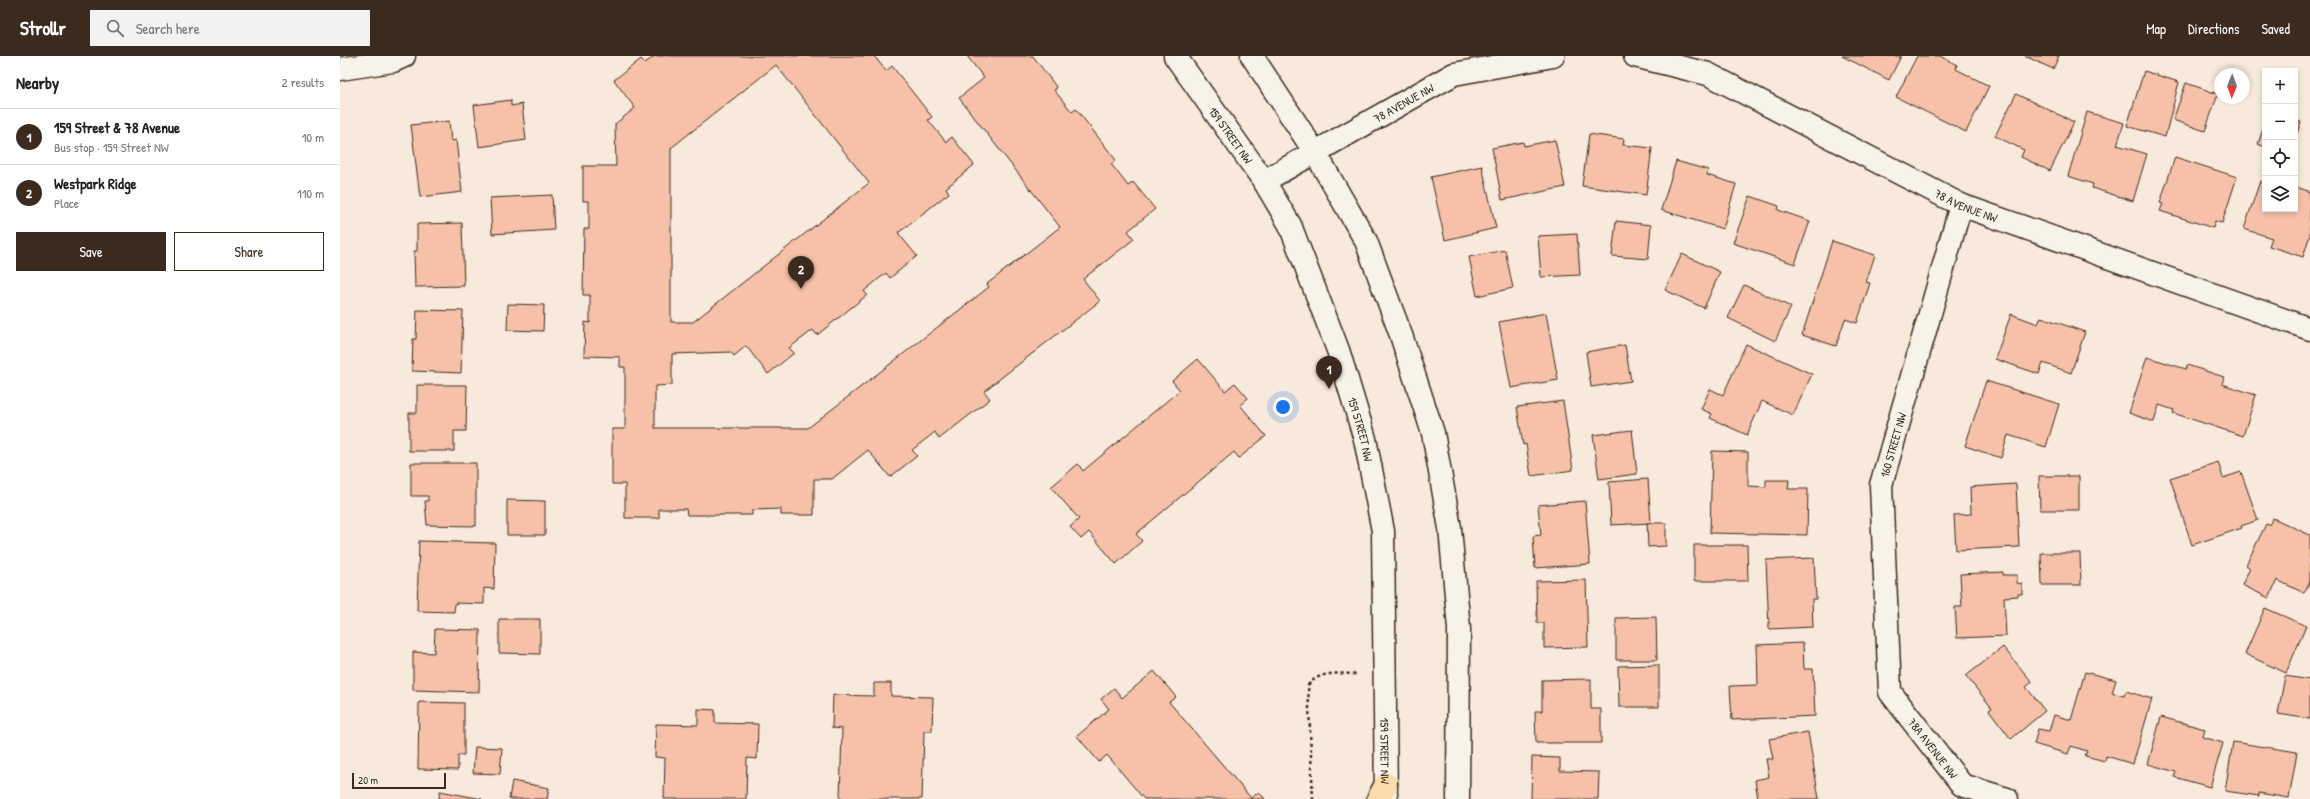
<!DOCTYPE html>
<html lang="en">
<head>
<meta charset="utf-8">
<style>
  :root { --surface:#fff; --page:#f2f2f2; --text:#222; --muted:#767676; --line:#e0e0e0; --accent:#3b2a1e }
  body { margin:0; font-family:"Patrick Hand",sans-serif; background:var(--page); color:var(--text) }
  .controls { position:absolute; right:12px; top:12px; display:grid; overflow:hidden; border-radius:0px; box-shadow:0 2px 6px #0003 }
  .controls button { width:36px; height:36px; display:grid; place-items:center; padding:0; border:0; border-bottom:1px solid var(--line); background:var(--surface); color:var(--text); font:20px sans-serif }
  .compass { position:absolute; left:1874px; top:12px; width:36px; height:36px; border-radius:50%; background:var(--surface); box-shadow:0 2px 6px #0003; rotate:181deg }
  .scale { position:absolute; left:12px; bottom:10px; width:94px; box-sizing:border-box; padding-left:4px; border:2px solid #3b2a1e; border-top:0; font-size:11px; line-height:14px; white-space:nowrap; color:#3b2a1e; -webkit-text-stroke:3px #f7f3e8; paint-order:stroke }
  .you { position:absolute; left:943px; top:351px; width:14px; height:14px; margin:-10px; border:3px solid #fff; border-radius:50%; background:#1a73e8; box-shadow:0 0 0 6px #1a73e833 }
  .badge { display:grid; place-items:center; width:26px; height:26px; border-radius:50%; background:var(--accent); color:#fff; font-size:13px; font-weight:700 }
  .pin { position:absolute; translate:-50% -33px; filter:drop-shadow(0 1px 2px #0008) }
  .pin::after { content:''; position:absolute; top:21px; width:14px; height:12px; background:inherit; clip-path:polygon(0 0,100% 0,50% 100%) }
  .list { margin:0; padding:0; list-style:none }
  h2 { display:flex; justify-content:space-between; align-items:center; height:52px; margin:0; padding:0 16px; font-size:17px }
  h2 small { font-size:13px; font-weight:400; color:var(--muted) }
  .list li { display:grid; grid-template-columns:26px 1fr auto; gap:12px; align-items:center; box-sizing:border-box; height:56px; padding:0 16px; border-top:1px solid var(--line) }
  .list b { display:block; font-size:15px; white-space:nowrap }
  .list p { margin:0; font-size:13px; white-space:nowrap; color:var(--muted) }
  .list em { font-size:13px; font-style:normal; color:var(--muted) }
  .actions { display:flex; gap:8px; padding:12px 16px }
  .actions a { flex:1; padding:9px 0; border:1px solid var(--accent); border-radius:0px; text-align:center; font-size:14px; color:var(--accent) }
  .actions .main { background:var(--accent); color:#fff }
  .icon { flex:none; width:22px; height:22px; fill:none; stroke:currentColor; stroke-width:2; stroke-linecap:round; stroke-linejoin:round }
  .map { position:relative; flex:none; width:1970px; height:743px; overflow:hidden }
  header { display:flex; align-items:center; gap:24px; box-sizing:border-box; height:56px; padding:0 20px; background:var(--accent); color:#fff }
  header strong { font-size:19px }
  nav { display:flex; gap:22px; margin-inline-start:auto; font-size:14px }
  .search { width:280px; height:36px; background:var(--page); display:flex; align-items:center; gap:10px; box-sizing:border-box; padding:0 14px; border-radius:0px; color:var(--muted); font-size:15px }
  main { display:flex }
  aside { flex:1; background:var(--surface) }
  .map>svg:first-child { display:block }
</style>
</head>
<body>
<header>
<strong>Strollr</strong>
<div class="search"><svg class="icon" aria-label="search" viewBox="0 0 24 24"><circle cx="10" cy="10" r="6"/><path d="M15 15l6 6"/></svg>Search here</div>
<nav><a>Map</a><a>Directions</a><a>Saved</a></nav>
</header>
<main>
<aside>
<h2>Nearby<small>2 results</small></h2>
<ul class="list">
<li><span class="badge">1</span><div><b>159 Street &amp; 78 Avenue</b><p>Bus stop · 159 Street NW</p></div><em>10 m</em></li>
<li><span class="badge">2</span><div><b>Westpark Ridge</b><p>Place</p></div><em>110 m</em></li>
</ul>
<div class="actions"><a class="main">Save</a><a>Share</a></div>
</aside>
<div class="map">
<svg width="1970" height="743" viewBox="0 0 1970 743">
  <rect width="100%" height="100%" fill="#f7e9db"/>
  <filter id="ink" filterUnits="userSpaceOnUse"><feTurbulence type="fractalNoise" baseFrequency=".025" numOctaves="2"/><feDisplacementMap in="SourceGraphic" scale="8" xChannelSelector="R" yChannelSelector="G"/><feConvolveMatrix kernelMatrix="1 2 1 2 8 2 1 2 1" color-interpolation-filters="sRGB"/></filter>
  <g filter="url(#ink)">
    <g fill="#f7c1a9" stroke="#3b2a1e" fill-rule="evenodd">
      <path d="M315 0H534L546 15 552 10 592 61 588 64 606 86 612 81 634 109 606 132 609 137 558 177 577 200 550 222 546 217 524 235 527 239 477 279 473 274 449 292 454 297 428 318 406 290 394 300 391 296 332 298V329L315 330V372H468L649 231 647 228 720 171 619 42 644 22 627 0H693L717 32 714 34 732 56 736 53 776 104 771 108 788 130 793 126 815 153 788 175 794 183 743 223 760 245 644 335 650 343 599 383 595 376 572 394 577 400 550 421 528 394 492 423H474V459H441V453L412 454V459H347L346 453H319V462H285V428H272V373H285V311H280V301L244 300 245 266 250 267V239H243L244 173H249V145H243V110H276L275 68 295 52 274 24 301 3 305 7ZM436 9 529 127 353 266H331V92Z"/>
      <polygon points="1502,0 1561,0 1549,24"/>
      <polygon points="1577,0 1600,0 1617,9 1616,13 1649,30 1626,76 1556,41"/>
      <polygon points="1685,0 1719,0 1713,13"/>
      <polygon points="1804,15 1839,26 1825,81 1787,70"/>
      <polygon points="1846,27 1878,38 1865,75 1833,64"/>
      <polygon points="1676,38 1734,66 1710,115 1681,101 1684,94 1655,80"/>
      <polygon points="171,44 171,50 182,48 186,84 139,91 134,49"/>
      <polygon points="1747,56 1784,67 1777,89 1807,98 1793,145 1752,132 1753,128 1728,120"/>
      <polygon points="1955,64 1961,66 1955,84"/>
      <polygon points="109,65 111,85 116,84 122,136 80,141 71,69"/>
      <polygon points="1925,67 1925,91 1918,88"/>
      <polygon points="1249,78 1284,83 1283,89 1312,92 1306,139 1242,130"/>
      <polygon points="1215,84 1225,131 1162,144 1152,92 1183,86 1184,90"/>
      <polygon points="1835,101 1897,121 1882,167 1875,165 1873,172 1820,155 1823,148 1820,147"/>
      <polygon points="1336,105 1368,114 1367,119 1396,128 1383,173 1321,154"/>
      <polygon points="1142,110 1156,172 1105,184 1091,121"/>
      <polygon points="1920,125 1925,127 1925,153 1955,153 1955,131 1970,136 1970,179 1963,201 1929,190 1932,182 1904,173"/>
      <polygon points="212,139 214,174 152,178 150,142"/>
      <polygon points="1410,140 1439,150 1438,154 1470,165 1455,208 1393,187"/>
      <polygon points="1276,165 1311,169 1308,203 1272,200"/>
      <polygon points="122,167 124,230 75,231 74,195 77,195 77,168"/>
      <polygon points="1237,178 1240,219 1201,221 1198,180"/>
      <polygon points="1492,185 1535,199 1526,226 1530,227 1517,267 1505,263 1496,290 1462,279"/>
      <polygon points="1165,194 1173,232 1137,240 1129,201"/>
      <polygon points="1342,198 1380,216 1364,252 1325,234"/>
      <polygon points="1404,229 1451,251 1435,285 1388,262"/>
      <polygon points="168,248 204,249 203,275 167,274"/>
      <polygon points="77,254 123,255 121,317 72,315 73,283 76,283"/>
      <polygon points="1206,257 1218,324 1171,332 1159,266"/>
      <polygon points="1671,258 1698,268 1701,261 1745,276 1731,317 1703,307 1699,318 1655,303"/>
      <polygon points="1406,288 1472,318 1453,359 1422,345 1407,379 1370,362 1372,358 1361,353 1370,333 1383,339"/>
      <polygon points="1285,289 1291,325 1251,331 1246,296"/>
      <polygon points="1807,301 1846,313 1847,309 1884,321 1882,328 1916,339 1903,380 1833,357 1834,354 1819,349 1814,366 1789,357"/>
      <polygon points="858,303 885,335 895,327 908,342 900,349 926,380 899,402 894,396 796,478 802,485 776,508 749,476 741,483 730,471 739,463 711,431 738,408 743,415 840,334 832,325"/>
      <polygon points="1646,325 1719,348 1706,391 1668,379 1661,402 1625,390"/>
      <polygon points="77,329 127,329 126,375 114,375 114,395 69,395 69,357 77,357"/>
      <polygon points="1223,345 1233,414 1191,420 1186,388 1183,389 1177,351"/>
      <polygon points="1292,374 1297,418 1259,423 1253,379"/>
      <polygon points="1372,395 1408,396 1408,430 1426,431 1426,424 1449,424 1448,433 1468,433 1467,479 1370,477"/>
      <polygon points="1878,406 1883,422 1901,416 1918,464 1901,470 1902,472 1852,489 1830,422"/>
      <polygon points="71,407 136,407 136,470 87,469 85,445 88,445 88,440 71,440"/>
      <polygon points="1699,420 1739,420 1739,454 1700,454"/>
      <polygon points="1308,423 1311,467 1271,469 1269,426"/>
      <polygon points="1676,428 1679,491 1616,494 1614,459 1631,458 1630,431"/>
      <polygon points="167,444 205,445 205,479 167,479"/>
      <polygon points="1245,445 1250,508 1195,512 1193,480 1201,479 1198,449"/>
      <polygon points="1933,462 1970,479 1970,525 1964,537 1937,524 1929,542 1902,529 1910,512 1906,509 1926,468 1929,469"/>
      <polygon points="1307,467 1326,467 1326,490 1308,491"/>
      <polygon points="79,485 155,487 154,533 144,532 144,548 115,547 114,556 77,555"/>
      <polygon points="1354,489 1407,489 1408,525 1354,525"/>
      <polygon points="1701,497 1740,497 1741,529 1702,529"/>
      <polygon points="1474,502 1476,543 1472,543 1473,571 1429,573 1426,504"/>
      <polygon points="1663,516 1663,519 1677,519 1677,527 1682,528 1682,538 1678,538 1678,540 1664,541 1666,580 1617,582 1615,551 1622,551 1620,518"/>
      <polygon points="1246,524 1248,591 1204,592 1204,567 1197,567 1196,525"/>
      <polygon points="1925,552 1966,570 1946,617 1905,598"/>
      <polygon points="1316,561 1317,604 1276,604 1276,562"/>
      <polygon points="159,563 200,563 200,598 159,597"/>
      <polygon points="95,573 140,574 139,636 73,634 73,596 94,597"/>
      <polygon points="1463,587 1464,613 1473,613 1475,660 1392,664 1390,630 1418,629 1417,589"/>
      <polygon points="1663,591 1692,626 1686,631 1705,655 1671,683 1649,654 1652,652 1626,620"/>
      <polygon points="1319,609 1319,651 1279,651 1278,610"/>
      <polygon points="814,615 836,641 829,646 911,742 919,736 925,743 804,743 767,699 759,706 737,680 769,653 761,643 774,632 782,642"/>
      <polygon points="1745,616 1776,624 1772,637 1784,640 1786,635 1812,643 1793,708 1766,700 1765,705 1745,700 1747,695 1731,690 1728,698 1694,688 1698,673 1709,675 1714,659 1731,664"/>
      <polygon points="1945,620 1970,624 1970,663 1938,658"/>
      <polygon points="1251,623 1251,653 1261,653 1261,687 1196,687 1195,655 1202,655 1202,624"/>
      <polygon points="534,627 551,627 551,640 593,641 592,675 584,675 582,743 500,743 502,673 492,672 493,639 534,640"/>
      <polygon points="79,646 124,647 124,699 118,699 118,714 78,713"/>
      <polygon points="358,653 375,654 375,667 418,668 417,703 407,702 406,743 324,743 325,702 315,701 316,668 358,669"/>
      <polygon points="1821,661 1865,673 1863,681 1883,687 1870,731 1834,721 1836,716 1808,708"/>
      <polygon points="1468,676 1479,743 1418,743 1415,724 1429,721 1426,703 1433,703 1429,683"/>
      <polygon points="1893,686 1957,696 1949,742 1919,737 1919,740 1885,735"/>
      <polygon points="135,691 162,692 160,718 133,717"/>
      <polygon points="1192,701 1220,702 1220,715 1259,716 1258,743 1191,743"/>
      <polygon points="172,725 209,732 207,743 169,743"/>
      <polygon points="100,735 142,743 99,743"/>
    </g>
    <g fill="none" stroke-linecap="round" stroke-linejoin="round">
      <defs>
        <g id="street">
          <path id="s1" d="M1295 0 1368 18 1621 149 1970 273"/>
          <polyline points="0,13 53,5 64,0"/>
          <path id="s2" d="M924 125 1114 18 1213 0"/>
          <path id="s3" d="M1621 149 1541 429 1550 636 1622 729 1667 743"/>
        </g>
        <g id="secondary">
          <path id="s4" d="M835 0 924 125 950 169 998 294 1025 383 1043 475 1046 743"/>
          <polyline points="912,0 976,98 1026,185 1061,279 1093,377 1110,472 1119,573 1118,743"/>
        </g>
        <polyline id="highway" points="1038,743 1046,728"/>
      </defs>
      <use href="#street" stroke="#3b2a1e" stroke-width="25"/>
      <use href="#secondary" stroke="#3b2a1e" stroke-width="25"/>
      <use href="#highway" stroke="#3b2a1e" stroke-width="25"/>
      <path stroke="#3b2a1e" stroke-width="2.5" stroke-dasharray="3 3" stroke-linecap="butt" d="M973 743 968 629C981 614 999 618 1018 618"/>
      <use href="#street" stroke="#f7f3e8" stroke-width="22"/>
      <use href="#secondary" stroke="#f7f3e8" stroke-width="22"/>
      <use href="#highway" stroke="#fcdcac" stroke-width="22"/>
    </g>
  </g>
  <g text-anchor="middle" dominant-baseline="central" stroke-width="3" stroke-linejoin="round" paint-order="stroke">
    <g font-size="12" fill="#3b2a1e" stroke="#f7f3e8">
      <text stroke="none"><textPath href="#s2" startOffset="160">78 AVENUE NW</textPath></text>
      <text stroke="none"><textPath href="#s4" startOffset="97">159 STREET NW</textPath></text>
      <text stroke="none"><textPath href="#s1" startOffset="365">78 AVENUE NW</textPath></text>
      <text stroke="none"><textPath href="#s4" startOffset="421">159 STREET NW</textPath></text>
      <text transform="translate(1553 389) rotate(-74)">160 STREET NW</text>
      <text stroke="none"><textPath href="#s3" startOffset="569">78A AVENUE NW</textPath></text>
      <text stroke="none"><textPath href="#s4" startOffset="745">159 STREET NW</textPath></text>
    </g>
  </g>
</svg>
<div class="controls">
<button>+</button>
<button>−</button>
<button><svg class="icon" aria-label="locate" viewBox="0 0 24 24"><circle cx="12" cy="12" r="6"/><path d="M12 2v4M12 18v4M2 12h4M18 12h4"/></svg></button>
<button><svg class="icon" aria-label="layers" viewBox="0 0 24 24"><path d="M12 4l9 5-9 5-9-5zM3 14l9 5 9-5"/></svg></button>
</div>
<svg class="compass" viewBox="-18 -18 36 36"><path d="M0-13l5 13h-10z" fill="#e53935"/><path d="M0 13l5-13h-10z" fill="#767676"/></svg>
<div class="scale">20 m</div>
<div class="you"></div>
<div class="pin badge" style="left:989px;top:333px">1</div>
<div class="pin badge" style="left:461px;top:233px">2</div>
</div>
</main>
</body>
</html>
